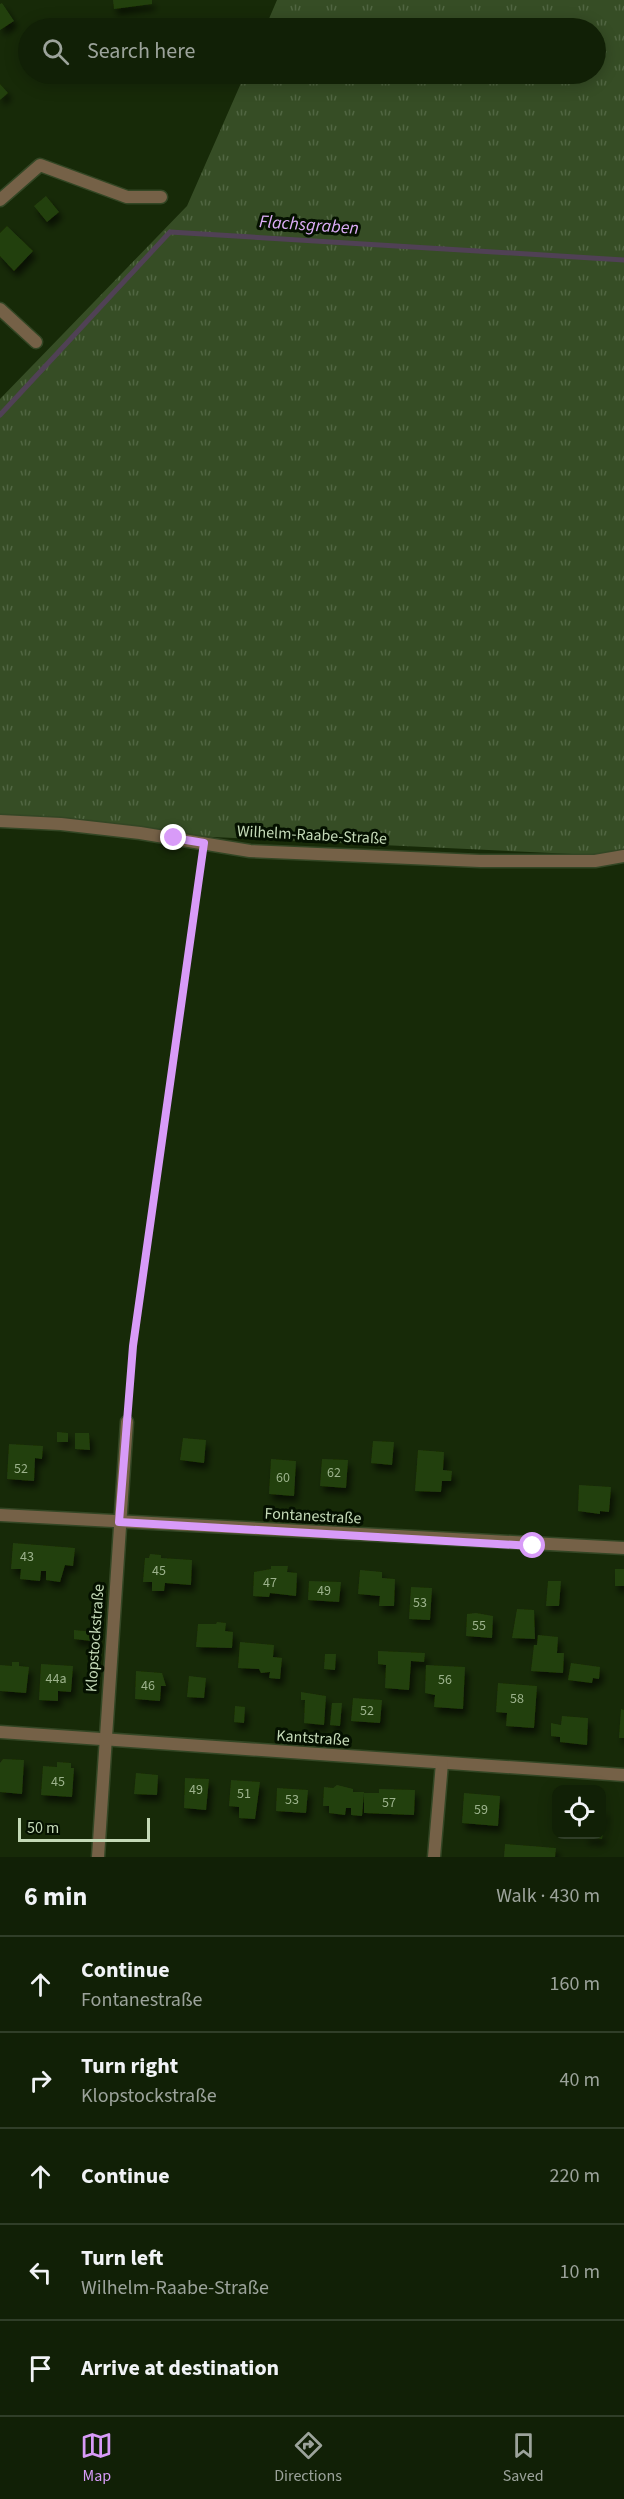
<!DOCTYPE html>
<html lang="en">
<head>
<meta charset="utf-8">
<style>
  :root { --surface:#112006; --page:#1a2810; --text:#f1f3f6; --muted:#9ca39b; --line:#303e28; --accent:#d89bf8 }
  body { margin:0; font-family:"Source Sans 3",sans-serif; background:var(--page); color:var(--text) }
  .controls { position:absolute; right:18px; bottom:18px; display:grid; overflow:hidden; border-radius:12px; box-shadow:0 3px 15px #0003 }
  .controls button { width:54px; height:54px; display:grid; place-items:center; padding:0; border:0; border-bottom:2px solid var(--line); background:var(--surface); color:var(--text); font:30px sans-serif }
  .scale { position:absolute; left:18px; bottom:15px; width:132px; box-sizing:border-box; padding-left:6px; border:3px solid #c4d9b7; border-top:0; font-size:16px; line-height:21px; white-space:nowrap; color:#c4d9b7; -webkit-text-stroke:4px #051100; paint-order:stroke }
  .stop { position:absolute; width:18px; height:18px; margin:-14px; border:4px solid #d89bf8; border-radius:50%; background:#fff }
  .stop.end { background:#d89bf8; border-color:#fff; box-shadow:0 2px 6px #0008 }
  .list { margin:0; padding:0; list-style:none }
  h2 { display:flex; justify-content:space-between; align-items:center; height:78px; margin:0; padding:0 24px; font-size:26px }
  h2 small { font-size:20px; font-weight:400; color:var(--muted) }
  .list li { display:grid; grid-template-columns:39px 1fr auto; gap:18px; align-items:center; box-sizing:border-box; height:96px; padding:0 24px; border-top:2px solid var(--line) }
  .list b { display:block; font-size:22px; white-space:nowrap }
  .list p { margin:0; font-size:20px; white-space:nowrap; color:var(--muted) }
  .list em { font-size:20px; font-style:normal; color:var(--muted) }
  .icon { flex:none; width:33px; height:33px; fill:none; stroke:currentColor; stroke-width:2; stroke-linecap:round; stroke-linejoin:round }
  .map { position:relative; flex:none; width:624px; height:1857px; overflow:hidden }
  .search { position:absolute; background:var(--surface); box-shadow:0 3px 15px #0003; left:18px; right:18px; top:18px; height:66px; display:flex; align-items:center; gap:15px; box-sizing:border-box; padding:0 21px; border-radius:33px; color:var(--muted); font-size:22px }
  .sheet { height:558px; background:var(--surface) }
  nav { display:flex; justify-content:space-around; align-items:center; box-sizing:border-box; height:84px; border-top:2px solid var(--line); background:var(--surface); font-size:16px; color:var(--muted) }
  nav a { display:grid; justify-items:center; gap:3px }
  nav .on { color:var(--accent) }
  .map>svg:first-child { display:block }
</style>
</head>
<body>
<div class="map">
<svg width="624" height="1857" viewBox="0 0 624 1857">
  <defs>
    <pattern id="grass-tufts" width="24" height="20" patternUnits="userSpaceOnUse" patternTransform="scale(1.5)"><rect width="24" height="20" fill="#364d25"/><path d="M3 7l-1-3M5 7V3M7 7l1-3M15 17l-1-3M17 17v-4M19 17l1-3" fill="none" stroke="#516642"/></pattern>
    <filter id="shadow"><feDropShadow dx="3.5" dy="6" stdDeviation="3" flood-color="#0009"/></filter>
  </defs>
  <rect width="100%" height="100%" fill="#172a08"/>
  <polygon fill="url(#grass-tufts)" points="277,0 624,0 624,850 595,855 0,827 0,399 187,206 245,74 596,74 596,28 265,28"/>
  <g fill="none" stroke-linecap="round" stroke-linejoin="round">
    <polyline stroke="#504155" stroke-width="5" points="0,415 170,232 624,260"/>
  </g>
  <g fill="#243f0c" filter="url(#shadow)">
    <polygon points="113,0 152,0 152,4 114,9"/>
    <polygon points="2,3 14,21 0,30 0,4"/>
    <polygon points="0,84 8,93 0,100"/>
    <polygon points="46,196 59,212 47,222 34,206"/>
    <polygon points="7,226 33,251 14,271 0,256 0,233"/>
    <polygon points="57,1432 68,1433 68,1442 57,1442"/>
    <polygon points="75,1433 89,1433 90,1450 75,1449"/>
    <polygon points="183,1438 206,1440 204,1463 180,1460"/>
    <polygon points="373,1441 394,1442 392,1465 371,1463"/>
    <polygon points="9,1444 43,1446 42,1459 35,1458 34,1481 7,1479"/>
    <polygon points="418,1450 444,1452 443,1470 452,1471 451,1481 442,1481 441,1492 415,1491"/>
    <polygon points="271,1459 296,1461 294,1496 269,1494"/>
    <polygon points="322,1459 348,1460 346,1488 320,1486"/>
    <polygon points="579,1485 611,1487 609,1512 600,1511 600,1514 578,1511"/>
    <polygon points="13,1543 75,1548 73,1566 65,1565 60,1582 46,1580 46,1571 41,1571 40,1581 20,1579 21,1569 11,1569"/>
    <polygon points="150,1554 161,1555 161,1558 192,1560 191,1585 165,1583 164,1591 152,1591 152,1582 143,1582 145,1558 149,1558"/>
    <polygon points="271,1566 288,1566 287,1572 297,1573 296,1596 270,1593 269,1597 253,1596 254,1572 271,1569"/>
    <rect x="615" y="1569" width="9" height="17"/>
    <polygon points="360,1570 382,1572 382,1578 395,1579 394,1606 379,1606 380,1596 358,1594"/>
    <polygon points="309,1581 341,1582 339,1602 308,1600"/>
    <polygon points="548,1581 561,1581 559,1606 546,1606"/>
    <polygon points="411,1587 432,1588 430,1620 409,1619"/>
    <polygon points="517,1609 534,1610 535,1639 512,1638"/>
    <polygon points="476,1613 493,1616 492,1638 466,1636 467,1614"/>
    <polygon points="217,1622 226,1623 225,1631 233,1632 232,1648 196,1647 198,1624 216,1624"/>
    <polygon points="74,1630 94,1632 92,1641 74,1639"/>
    <polygon points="538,1635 558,1637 557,1653 564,1653 563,1673 531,1671 534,1645 537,1645"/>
    <polygon points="240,1642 274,1645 273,1657 282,1658 280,1679 269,1678 270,1672 261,1673 259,1669 238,1668"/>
    <polygon points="378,1651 425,1653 424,1662 411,1661 409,1690 385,1688 386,1665 378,1664"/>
    <polygon points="325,1654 336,1654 335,1670 324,1669"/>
    <polygon points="12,1662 19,1662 19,1666 29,1667 26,1693 0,1691 0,1665 12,1666"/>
    <polygon points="571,1663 600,1667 599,1679 593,1678 592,1683 568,1680"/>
    <polygon points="41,1664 73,1666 71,1692 58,1691 58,1701 39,1700"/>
    <polygon points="426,1665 465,1667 463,1709 434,1707 435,1695 425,1693"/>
    <polygon points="136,1671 162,1673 166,1686 161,1686 160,1701 135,1699"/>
    <polygon points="189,1676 206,1678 204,1698 187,1697"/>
    <polygon points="498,1683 537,1686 534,1728 506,1726 507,1713 496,1712"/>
    <polygon points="301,1692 326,1696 324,1725 304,1723 305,1700 301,1700"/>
    <polygon points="353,1698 382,1700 380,1723 351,1721"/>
    <polygon points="332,1703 342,1703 340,1726 330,1725"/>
    <polygon points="235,1706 245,1707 244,1723 234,1722"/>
    <polygon points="621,1709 624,1710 624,1738 619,1738"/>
    <polygon points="562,1716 588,1718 587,1745 560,1742 560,1737 551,1736 551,1723 561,1725"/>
    <polygon points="3,1759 24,1760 22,1794 0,1792 0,1763"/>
    <polygon points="57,1762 71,1763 71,1768 74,1768 72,1797 41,1795 43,1766 57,1767"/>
    <polygon points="136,1773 158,1775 157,1795 134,1794"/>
    <polygon points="185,1778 209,1779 206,1810 184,1808"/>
    <polygon points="231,1780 260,1782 255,1819 239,1818 239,1807 229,1806"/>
    <polygon points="337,1785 353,1789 353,1792 364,1792 362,1816 351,1815 351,1808 346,1808 345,1815 329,1813 329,1806 323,1806 324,1787 333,1788"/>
    <polygon points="277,1788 308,1790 306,1813 276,1811"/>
    <polygon points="379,1789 415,1790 414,1815 364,1813 364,1793 379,1793"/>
    <polygon points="464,1793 500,1796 498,1826 462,1823"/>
    <polygon points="602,1810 605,1810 603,1831 602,1831"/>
    <polygon points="585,1834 603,1834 602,1839 585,1838"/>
    <polygon points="505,1844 556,1848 555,1857 504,1857"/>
  </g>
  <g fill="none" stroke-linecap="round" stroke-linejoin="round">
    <defs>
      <g id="minor">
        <polyline points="0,200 40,165 127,197 161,197"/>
        <polyline points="0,309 36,342"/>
        <polyline points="0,821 61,824 140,833 250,851 480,861 595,861 624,856"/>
        <polyline points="0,1515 624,1548"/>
        <polyline points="0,1732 624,1775"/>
        <polyline points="98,1857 127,1422"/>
        <polyline points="434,1857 442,1763"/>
      </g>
    </defs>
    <use href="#minor" stroke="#334624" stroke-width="15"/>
    <polyline stroke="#6f8361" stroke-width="3" stroke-dasharray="3 3" stroke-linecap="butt" points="128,1409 133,1346 202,857"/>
    <use href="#minor" stroke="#756147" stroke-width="12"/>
  </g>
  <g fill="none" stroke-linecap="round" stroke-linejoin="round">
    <polyline stroke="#d89bf8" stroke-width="8" points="174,838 204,843 133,1346 119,1522 533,1546"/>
  </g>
  <g text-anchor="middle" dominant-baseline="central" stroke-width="6" stroke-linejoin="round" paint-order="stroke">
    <g font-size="14" fill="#9cb28c">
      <text x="21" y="1469">52</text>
      <text x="334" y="1473">62</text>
      <text x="283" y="1478">60</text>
      <text x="27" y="1557">43</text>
      <text x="159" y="1571">45</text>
      <text x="270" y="1583">47</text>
      <text x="324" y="1591">49</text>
      <text x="420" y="1603">53</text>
      <text x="479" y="1626">55</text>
      <text x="56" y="1679">44a</text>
      <text x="445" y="1680">56</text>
      <text x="148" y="1686">46</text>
      <text x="517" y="1699">58</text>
      <text x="367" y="1711">52</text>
      <text x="58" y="1782">45</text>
      <text x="196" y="1790">49</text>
      <text x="244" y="1794">51</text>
      <text x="292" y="1800">53</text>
      <text x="389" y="1803">57</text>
      <text x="481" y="1810">59</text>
    </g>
    <g font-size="16" fill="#c4d9b7" stroke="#051100">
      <text transform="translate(312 835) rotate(3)">Wilhelm-Raabe-Straße</text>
      <text transform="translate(313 1516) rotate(3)">Fontanestraße</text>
      <text transform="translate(95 1638) rotate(-86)">Klopstockstraße</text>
      <text transform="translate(313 1738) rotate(4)">Kantstraße</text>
    </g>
    <g font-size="18" font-style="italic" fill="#deaef9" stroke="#051100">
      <text transform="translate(309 225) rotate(4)">Flachsgraben</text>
    </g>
  </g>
</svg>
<div class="controls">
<button><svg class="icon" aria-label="locate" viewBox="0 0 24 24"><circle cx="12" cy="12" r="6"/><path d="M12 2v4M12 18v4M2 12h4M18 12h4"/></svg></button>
</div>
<div class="scale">50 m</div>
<div class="stop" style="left:533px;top:1546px"></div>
<div class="stop end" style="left:174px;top:838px"></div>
<div class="search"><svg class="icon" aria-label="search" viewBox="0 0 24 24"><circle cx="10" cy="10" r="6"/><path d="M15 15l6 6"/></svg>Search here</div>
</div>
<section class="sheet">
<h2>6 min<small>Walk · 430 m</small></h2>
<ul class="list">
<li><svg class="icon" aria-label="ahead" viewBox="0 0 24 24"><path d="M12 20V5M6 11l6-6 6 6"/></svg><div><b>Continue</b><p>Fontanestraße</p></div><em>160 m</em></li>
<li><svg class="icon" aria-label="right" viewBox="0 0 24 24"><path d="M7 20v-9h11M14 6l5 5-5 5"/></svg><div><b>Turn right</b><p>Klopstockstraße</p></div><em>40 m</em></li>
<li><svg class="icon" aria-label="ahead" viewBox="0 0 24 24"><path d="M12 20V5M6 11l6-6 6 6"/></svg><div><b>Continue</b></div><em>220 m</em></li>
<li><svg class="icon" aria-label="left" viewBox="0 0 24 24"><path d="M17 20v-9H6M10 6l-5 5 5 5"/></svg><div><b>Turn left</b><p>Wilhelm-Raabe-Straße</p></div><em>10 m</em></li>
<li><svg class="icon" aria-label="arrive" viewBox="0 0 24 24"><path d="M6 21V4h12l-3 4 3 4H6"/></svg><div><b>Arrive at destination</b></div></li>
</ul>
</section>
<nav>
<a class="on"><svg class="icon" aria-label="map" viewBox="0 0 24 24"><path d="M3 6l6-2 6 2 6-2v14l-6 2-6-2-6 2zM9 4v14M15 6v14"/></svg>Map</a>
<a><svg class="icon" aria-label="directions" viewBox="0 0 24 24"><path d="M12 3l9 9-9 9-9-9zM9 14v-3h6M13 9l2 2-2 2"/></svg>Directions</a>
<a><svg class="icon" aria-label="saved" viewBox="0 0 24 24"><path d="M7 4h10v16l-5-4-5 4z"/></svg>Saved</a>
</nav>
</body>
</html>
